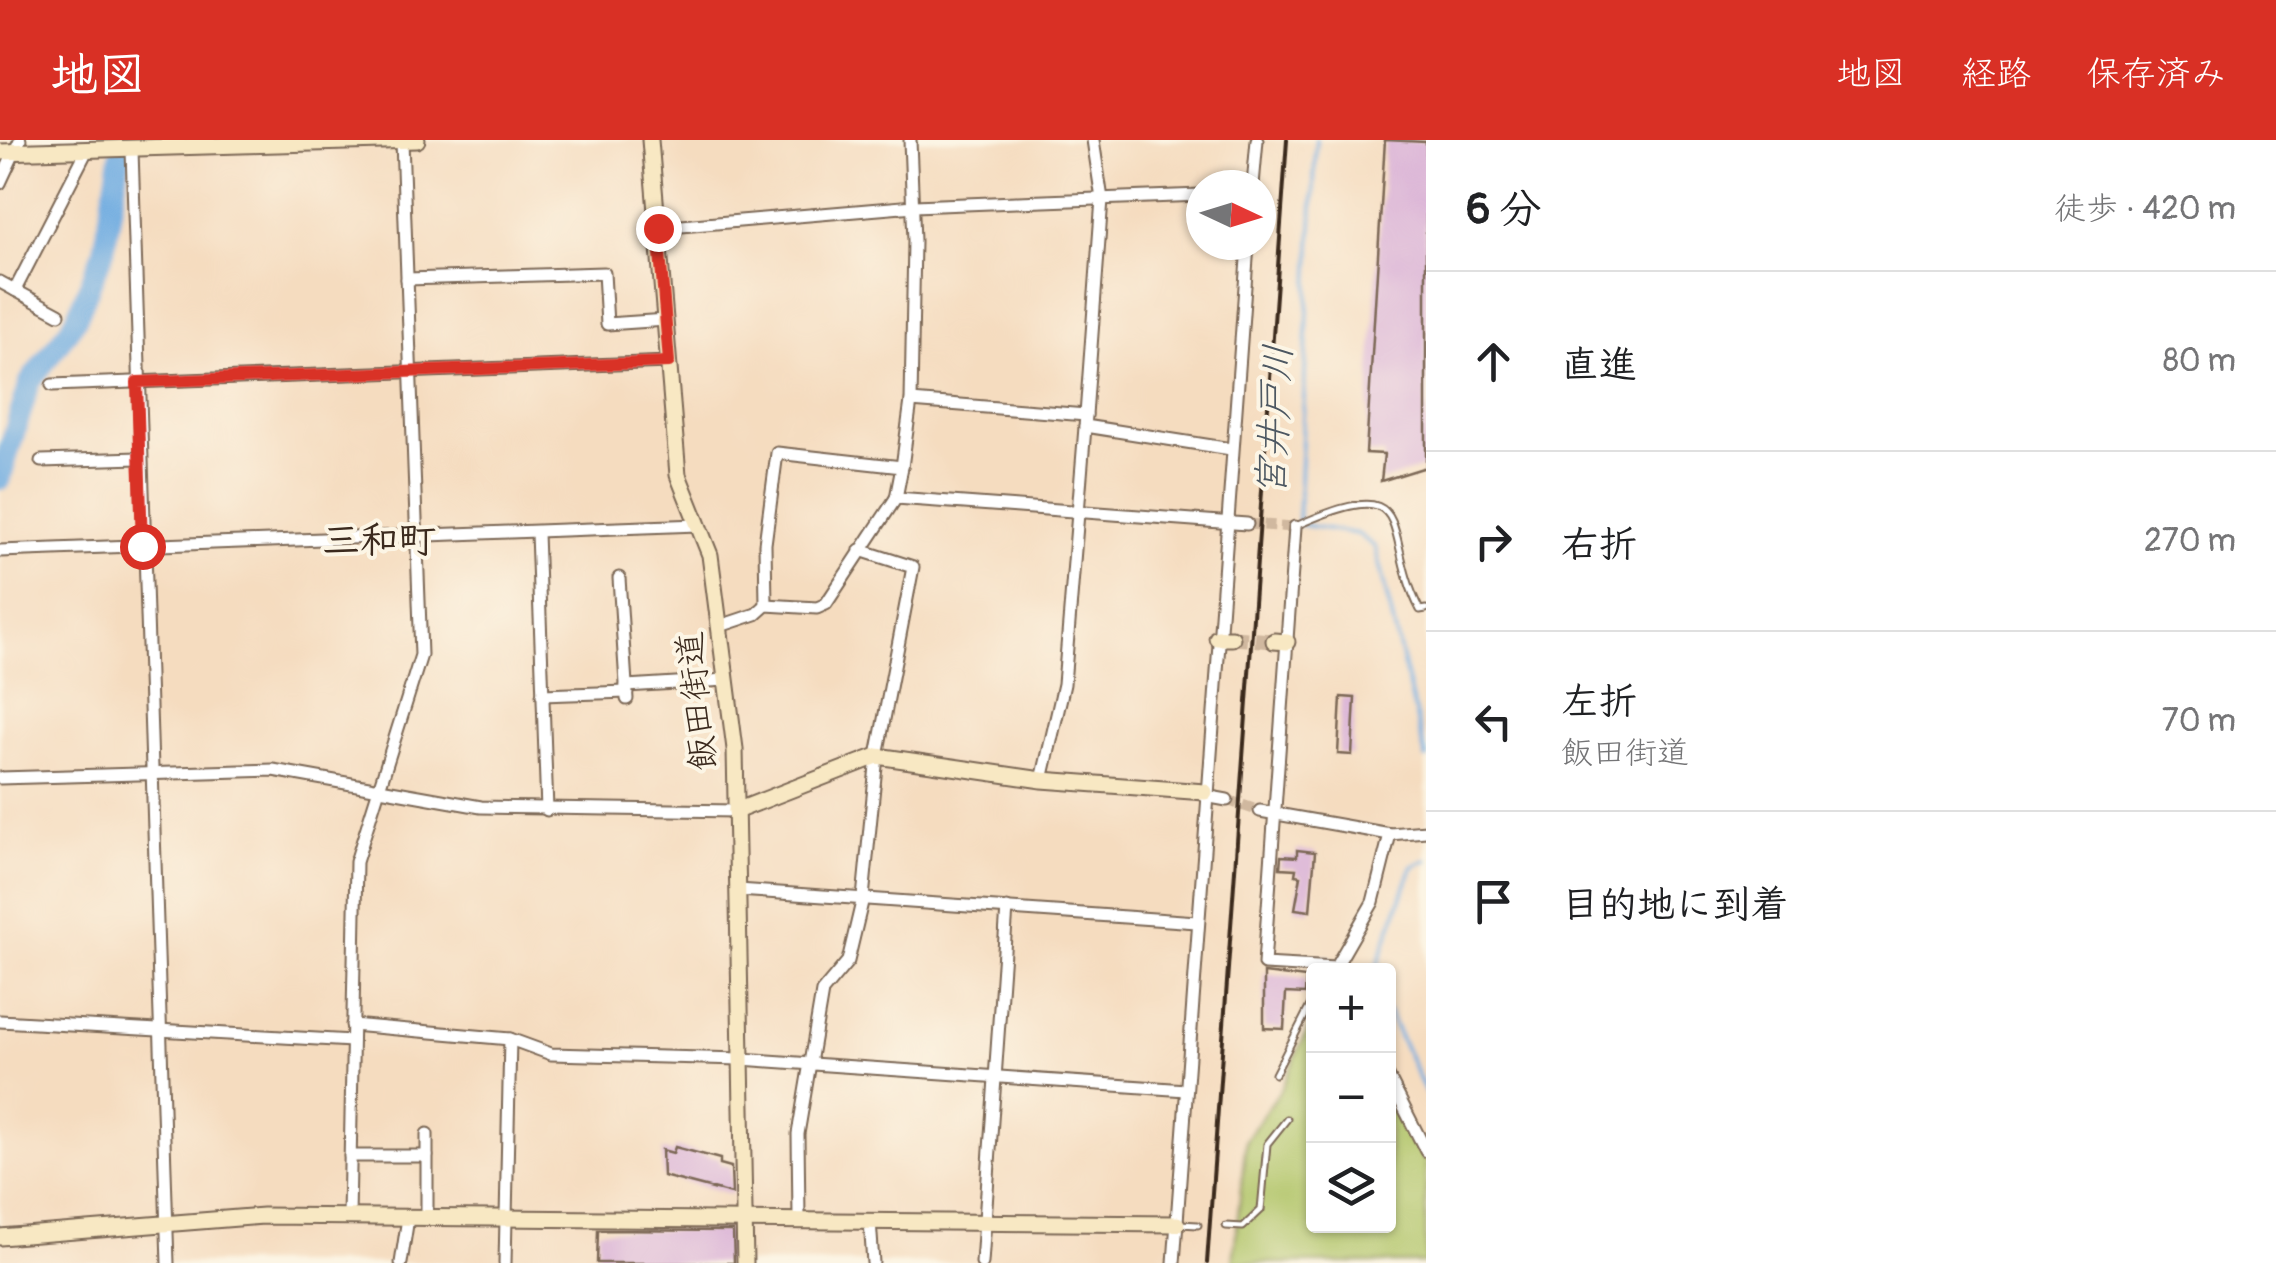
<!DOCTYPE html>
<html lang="ja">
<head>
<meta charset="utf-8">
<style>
  :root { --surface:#fff; --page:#f6f6f6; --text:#202124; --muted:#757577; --line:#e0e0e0; --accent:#d93025 }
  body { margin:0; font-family:Pangolin,"Klee One",sans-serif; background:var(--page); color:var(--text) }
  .controls { position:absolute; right:30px; bottom:30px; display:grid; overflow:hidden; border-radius:10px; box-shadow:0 2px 8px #0004 }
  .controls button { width:90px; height:90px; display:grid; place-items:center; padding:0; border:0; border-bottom:2px solid var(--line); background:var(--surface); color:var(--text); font:50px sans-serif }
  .compass { position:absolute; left:1186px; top:30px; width:90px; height:90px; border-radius:50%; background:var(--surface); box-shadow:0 2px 8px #0004; rotate:94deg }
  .stop { position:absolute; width:30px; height:30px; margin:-22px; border:8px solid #d93025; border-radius:50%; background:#fff }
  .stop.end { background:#d93025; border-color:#fff; box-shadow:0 2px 10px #0008 }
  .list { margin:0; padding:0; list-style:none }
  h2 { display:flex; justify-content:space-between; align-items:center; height:130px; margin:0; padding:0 40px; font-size:42px }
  h2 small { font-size:32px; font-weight:400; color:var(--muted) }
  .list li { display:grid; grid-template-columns:65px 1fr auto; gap:30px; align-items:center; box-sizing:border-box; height:180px; padding:0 40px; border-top:2px solid var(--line) }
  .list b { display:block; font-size:38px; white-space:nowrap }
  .list p { margin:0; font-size:32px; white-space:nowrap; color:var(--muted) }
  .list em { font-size:32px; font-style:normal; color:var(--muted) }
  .icon { flex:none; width:55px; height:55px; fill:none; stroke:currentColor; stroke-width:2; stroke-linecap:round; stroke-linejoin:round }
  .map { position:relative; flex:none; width:1426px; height:1123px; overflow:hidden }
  header { display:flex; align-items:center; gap:60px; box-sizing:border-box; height:140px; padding:0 50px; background:var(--accent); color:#fff }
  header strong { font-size:48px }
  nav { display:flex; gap:55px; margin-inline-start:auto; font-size:35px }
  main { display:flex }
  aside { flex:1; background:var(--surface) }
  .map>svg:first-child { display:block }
</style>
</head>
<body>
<header>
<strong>地図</strong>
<nav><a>地図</a><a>経路</a><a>保存済み</a></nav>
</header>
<main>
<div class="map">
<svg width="1426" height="1123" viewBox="0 0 1426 1123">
  <rect width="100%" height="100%" fill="#fcf5e5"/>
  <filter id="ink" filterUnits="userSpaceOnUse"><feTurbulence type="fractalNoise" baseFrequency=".01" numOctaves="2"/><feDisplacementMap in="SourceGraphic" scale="20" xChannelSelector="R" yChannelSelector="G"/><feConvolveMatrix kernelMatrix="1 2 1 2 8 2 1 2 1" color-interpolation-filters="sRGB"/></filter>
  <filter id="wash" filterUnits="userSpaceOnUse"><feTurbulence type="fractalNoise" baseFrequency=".0048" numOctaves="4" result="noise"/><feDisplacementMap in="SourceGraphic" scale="40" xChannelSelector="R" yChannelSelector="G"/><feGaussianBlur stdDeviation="2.25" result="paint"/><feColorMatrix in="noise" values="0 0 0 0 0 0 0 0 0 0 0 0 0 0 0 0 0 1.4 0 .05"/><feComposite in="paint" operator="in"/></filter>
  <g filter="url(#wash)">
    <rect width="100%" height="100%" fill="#f5dcbf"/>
    <polygon fill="#b0c467" stroke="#767742" stroke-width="2.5" points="1313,877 1314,1086 1388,1086 1389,948 1426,1023 1426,1123 1233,1123 1246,1000 1283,946"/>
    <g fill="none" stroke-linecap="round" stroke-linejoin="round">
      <g stroke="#6face1" stroke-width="4">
        <polyline points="1316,0 1298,384 1358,394 1375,407 1426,618"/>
        <polyline points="1273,817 1329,819"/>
        <polyline points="1376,830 1412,727 1426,720"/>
        <polyline points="1388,872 1426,953"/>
      </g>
      <polyline stroke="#6face1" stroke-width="22" points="0,339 30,242 75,181 104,110 123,0"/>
    </g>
    <g id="blocks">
      <g fill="#d8aed6">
        <polygon points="1385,0 1426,2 1426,327 1381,341 1384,314 1366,313"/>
        <polygon points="1341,557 1355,558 1352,615 1338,614"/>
        <polygon points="1297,710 1315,712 1310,771 1295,769 1301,736 1295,735 1296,729 1280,728 1281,716 1297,717"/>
        <polygon points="1264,833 1306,838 1305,854 1286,853 1284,889 1264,888"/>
        <polygon points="675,1007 720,1019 720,1024 731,1027 732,1054 663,1036 662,1010 673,1013"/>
        <polygon points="598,1090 733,1091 734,1123 597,1123"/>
      </g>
    </g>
  </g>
  <g filter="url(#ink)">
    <use href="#blocks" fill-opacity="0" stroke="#7c6856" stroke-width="2.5"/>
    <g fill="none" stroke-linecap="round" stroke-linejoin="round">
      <g stroke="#d0b89f" stroke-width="11" stroke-dasharray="11 5.5" stroke-linecap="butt">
        <polyline points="1247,384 1295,387"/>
        <polyline points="1227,660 1260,671"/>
      </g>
      <polyline stroke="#d0b89f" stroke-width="15" stroke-dasharray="15 8" stroke-linecap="butt" points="1232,498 1274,501"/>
      <defs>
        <g id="lane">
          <path d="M1298 385C1422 330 1380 393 1420 470L1426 469"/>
          <polyline points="1275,934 1314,858"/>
          <polyline points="1180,1084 1198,1085"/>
          <polyline points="1226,1086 1243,1087 1261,1070 1267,1004 1287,979"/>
        </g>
        <g id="street">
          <polyline points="132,10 168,1123"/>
          <polyline points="0,43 20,0"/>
          <polyline points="1253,45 1257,0"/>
          <polyline points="658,88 914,66 1201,55"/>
          <polyline points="407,139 604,133 607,184 666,180"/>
          <polyline points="0,142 59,174"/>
          <polyline points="15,150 86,12"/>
          <polyline points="52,245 669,222"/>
          <polyline points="911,261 1086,275"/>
          <polyline points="1085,286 1231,309"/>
          <polyline points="41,321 139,318"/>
          <polyline points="896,358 1247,384"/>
          <polyline points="1295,387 1264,824 1335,828"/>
          <polyline points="537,393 547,670"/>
          <polyline points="0,411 698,385"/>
          <polyline points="619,438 627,559"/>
          <polyline points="766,465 765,404 777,313 902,327"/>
          <polyline points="720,486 756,474 766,465 817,468 826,464 896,358 902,327 911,261 914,101 910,0"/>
          <polyline points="626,546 726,540"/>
          <polyline points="542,555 627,552"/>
          <polyline points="0,638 273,630 481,667 736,671"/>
          <polyline points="1042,640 1064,544 1086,275 1102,59 1093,0"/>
          <polyline points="1205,656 1227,660"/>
          <polyline points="1260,671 1390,694 1426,691"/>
          <polyline points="738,750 1197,782"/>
          <polyline points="1335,828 1373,762 1390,694"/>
          <polyline points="0,881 352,901"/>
          <polyline points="352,885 510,899 551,914 741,919 1186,950"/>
          <polyline points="1388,936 1426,1011"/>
          <polyline points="350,1016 427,1016"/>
          <polyline points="349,1077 356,722 421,515 402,1"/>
          <polyline points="427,1078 427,994"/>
          <polyline points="799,1079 798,994 822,852 848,821 863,758 877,616 913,427 860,410"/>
          <polyline points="870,1081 873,1123"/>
          <polyline points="401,1123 408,1078"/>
          <polyline points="505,1123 510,899"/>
          <polyline points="982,1123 1007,768"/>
          <polyline points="1174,1123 1248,105"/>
        </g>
        <g id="secondary">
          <polyline points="650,0 678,335 710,415 735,609 745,1123"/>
          <polyline points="0,12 417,0"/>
          <polyline points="1217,498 1232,498"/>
          <polyline points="1274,501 1287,502"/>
          <polyline points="736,671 877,616 1042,640 1205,652"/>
          <polyline points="0,1097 263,1076 1177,1084"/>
        </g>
      </defs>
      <use href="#lane" stroke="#7c6856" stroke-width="9"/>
      <use href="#street" stroke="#7c6856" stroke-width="15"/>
      <use href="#secondary" stroke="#7c6856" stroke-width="19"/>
      <use href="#lane" stroke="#fff" stroke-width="5"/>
      <use href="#street" stroke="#fff" stroke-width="11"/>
      <use href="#secondary" stroke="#f8e8c3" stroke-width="15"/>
      <polyline stroke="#3b2a1e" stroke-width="4" points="1207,1123 1287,0"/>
    </g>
  </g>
  <g fill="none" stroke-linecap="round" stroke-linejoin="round" filter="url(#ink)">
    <polyline stroke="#d93025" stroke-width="12" points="142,406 137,242 669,222 658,88"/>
  </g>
  <g text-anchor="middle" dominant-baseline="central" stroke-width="8" stroke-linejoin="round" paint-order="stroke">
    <g font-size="35" fill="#3b2a1e" stroke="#fcf5e5">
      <text transform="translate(697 561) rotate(-96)">飯田街道</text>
    </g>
    <g font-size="38" font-style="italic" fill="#4d5862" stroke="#fcf5e5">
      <text transform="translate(1275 280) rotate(-87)">宮井戸川</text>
    </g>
    <g font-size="38" font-weight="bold" fill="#3b2a1e" stroke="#fcf5e5">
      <text x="379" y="401">三和町</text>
    </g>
  </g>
</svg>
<div class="controls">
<button>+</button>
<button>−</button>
<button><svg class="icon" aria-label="layers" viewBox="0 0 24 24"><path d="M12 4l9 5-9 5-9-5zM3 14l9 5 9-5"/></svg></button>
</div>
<svg class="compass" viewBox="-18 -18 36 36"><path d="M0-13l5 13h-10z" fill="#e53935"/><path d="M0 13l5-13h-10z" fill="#757577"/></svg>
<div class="stop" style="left:142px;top:406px"></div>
<div class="stop end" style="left:658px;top:88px"></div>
</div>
<aside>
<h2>6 分<small>徒歩 · 420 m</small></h2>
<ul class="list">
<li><svg class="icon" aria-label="ahead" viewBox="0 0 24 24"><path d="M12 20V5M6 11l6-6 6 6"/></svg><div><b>直進</b></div><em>80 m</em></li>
<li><svg class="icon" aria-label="right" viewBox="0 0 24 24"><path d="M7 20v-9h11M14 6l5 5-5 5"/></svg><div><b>右折</b></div><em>270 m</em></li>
<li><svg class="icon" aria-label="left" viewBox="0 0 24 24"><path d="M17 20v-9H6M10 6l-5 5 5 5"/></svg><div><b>左折</b><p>飯田街道</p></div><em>70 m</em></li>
<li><svg class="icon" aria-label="arrive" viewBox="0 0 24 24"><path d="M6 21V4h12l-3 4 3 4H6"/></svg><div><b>目的地に到着</b></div></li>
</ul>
</aside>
</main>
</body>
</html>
